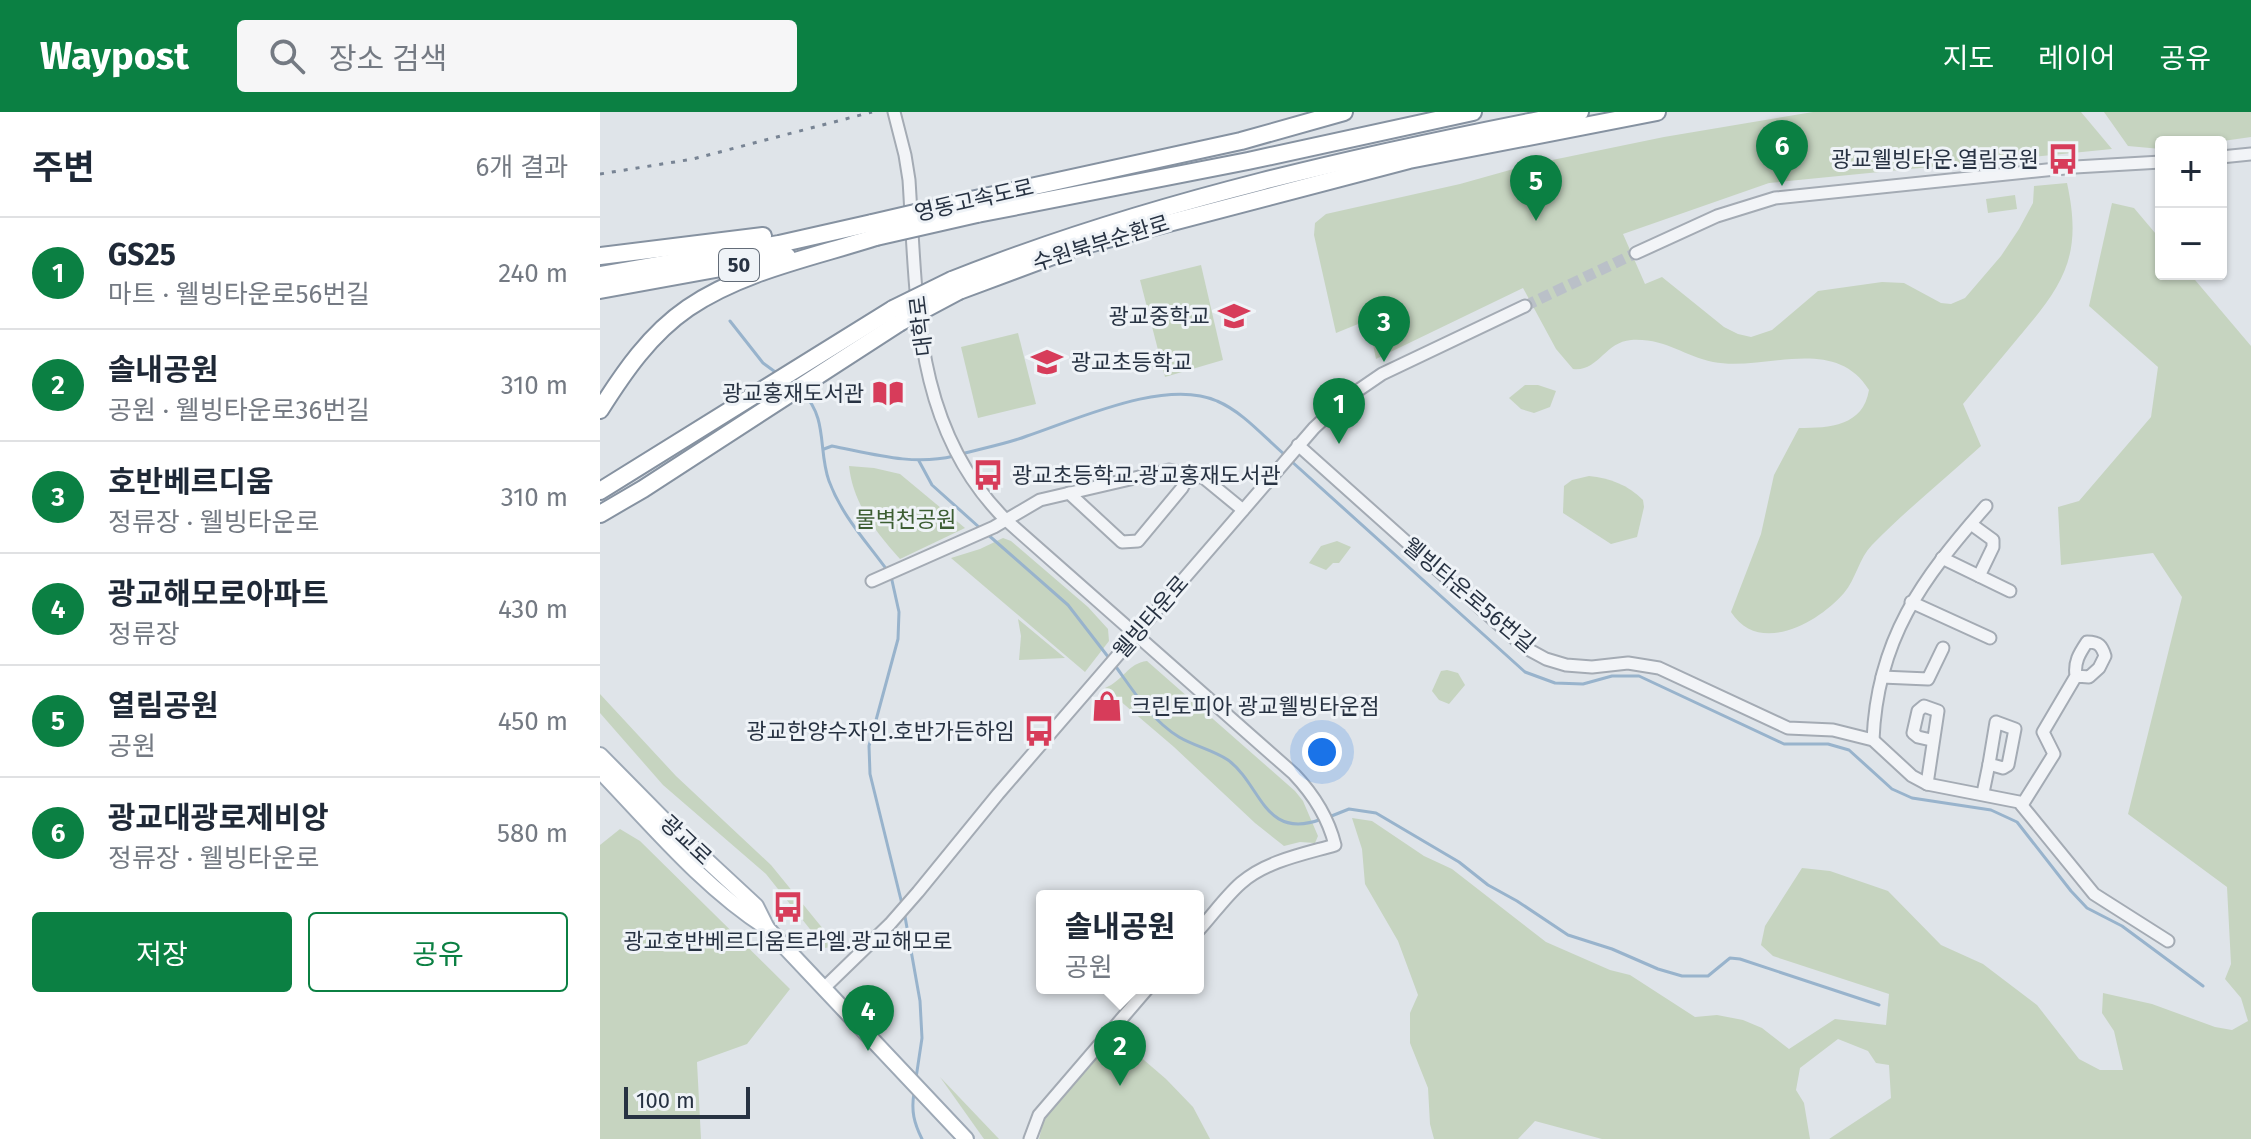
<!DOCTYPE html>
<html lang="ko">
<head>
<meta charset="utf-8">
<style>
  :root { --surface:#fff; --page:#f6f6f7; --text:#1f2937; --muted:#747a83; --line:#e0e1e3; --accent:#0b8043 }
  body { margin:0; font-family:"Fira Sans","Noto Sans KR",sans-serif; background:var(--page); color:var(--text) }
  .controls { position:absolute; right:24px; top:24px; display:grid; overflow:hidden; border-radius:8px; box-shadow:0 2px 6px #0004 }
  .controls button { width:72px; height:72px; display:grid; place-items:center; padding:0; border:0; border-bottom:2px solid var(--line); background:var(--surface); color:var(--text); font:40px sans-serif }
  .scale { position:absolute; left:24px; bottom:20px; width:126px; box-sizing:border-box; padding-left:8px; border:4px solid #273242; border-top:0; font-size:22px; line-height:28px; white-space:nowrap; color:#273242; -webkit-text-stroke:6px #eff3f7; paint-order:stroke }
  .you { position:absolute; left:722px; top:640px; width:28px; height:28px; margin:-20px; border:6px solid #fff; border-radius:50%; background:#1a73e8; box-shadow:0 0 0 12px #1a73e833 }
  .badge { display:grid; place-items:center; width:52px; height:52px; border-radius:50%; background:var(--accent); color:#fff; font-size:26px; font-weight:700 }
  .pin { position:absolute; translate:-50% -66px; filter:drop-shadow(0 2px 4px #0008) }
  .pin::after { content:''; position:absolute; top:42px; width:28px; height:24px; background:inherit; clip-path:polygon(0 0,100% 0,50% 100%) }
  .popup { position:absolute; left:436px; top:778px; width:168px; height:104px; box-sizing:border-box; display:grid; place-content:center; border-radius:8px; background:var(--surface); filter:drop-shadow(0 2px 6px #0005); font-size:26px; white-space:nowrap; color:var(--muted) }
  .popup b { font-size:30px; color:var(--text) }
  .popup::after { content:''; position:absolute; left:50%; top:100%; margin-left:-16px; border:16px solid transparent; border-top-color:var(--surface) }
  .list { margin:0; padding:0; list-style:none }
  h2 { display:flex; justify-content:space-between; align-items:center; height:104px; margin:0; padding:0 32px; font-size:34px }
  h2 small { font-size:26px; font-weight:400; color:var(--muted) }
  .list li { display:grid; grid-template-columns:52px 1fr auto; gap:24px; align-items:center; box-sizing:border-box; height:112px; padding:0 32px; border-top:2px solid var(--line) }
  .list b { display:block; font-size:30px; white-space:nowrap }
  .list p { margin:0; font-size:26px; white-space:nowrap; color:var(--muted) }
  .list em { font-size:26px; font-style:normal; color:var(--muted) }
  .actions { display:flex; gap:16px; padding:24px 32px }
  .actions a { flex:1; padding:18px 0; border:2px solid var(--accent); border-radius:8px; text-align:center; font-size:28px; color:var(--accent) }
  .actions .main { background:var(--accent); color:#fff }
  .icon { flex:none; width:44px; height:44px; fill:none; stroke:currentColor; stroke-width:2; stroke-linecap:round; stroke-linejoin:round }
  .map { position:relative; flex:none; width:1651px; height:1027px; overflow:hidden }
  header { display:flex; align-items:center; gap:48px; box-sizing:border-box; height:112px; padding:0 40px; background:var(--accent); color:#fff }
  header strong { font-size:38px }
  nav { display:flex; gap:44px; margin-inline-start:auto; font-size:28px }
  .search { width:560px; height:72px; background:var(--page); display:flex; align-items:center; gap:20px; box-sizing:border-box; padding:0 28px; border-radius:8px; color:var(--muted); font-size:30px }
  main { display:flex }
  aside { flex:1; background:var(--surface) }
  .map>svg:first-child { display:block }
</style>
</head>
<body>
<header>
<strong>Waypost</strong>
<div class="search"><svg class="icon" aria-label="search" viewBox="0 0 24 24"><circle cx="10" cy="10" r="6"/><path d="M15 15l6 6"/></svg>장소 검색</div>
<nav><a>지도</a><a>레이어</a><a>공유</a></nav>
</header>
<main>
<aside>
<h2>주변<small>6개 결과</small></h2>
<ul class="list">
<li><span class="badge">1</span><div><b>GS25</b><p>마트 · 웰빙타운로56번길</p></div><em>240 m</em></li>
<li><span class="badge">2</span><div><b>솔내공원</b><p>공원 · 웰빙타운로36번길</p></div><em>310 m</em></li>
<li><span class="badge">3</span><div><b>호반베르디움</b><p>정류장 · 웰빙타운로</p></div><em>310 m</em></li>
<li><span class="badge">4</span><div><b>광교해모로아파트</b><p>정류장</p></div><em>430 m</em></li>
<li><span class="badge">5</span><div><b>열림공원</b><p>공원</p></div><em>450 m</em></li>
<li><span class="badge">6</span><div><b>광교대광로제비앙</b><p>정류장 · 웰빙타운로</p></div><em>580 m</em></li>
</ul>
<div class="actions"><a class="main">저장</a><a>공유</a></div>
</aside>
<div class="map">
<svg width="1651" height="1027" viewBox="0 0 1651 1027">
  <rect width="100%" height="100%" fill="#dfe4e9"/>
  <g fill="#c6d4c0">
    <path d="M1213 0H1481L1512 37 1169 71 1023 122 1045 172 1062 165 1124 215 1138 222 1151 225 1172 218 1218 179 1282 170 1304 171 1341 191 1351 192 1365 186 1401 144 1419 117 1433 91 1434 74 1467 71C1483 144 1464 172 1418 226 1400 248 1381 270 1363 292L1381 334C1345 367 1306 398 1272 433 1259 446 1256 467 1244 481 1218 511 1159 544 1131 500L1161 422 1174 363 1199 316C1230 316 1263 314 1269 278 1234 222 1164 260 1113 250 1083 244 1066 226 1031 228 1005 230 998 260 973 257L956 237 923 176 776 247 768 208 736 221 714 123 715 111 726 102 860 72 928 53 1064 25Z"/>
    <polygon points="1504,0 1651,0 1651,25 1616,30 1561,30 1561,37 1528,34"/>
    <polygon points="1415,83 1417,97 1388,101 1386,87"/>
    <polygon points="1512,91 1534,96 1561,128 1561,162 1590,162 1651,234 1651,1027 1229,1027 1291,986 1289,953 1276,951 1268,939 1238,927 1200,956 1196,978 1204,991 1210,1027 1002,1027 935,1009 918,1027 834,1027 830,1012 828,976 810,931 810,901 818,883 798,829 765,772 762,737 752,706 772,709 824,744 852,757 946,830 1010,858 1030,863 1095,905 1117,903 1143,908 1162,916 1189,937 1235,907 1286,913 1289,882 1173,844 1161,833 1165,814 1202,756 1230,759 1288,779 1341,833 1383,852 1437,893 1479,947 1500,958 1523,958 1514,919 1502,901 1503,881 1552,892 1615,915 1632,918 1648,909 1641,886 1625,867 1631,852 1627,775 1528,702 1582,485 1553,441 1461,453 1458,395 1479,389 1551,305 1558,255 1489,194"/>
    <polygon points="601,153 623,248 565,265 540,168"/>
    <polygon points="418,221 436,292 378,306 361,235"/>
    <polygon points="925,273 938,273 956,279 950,295 934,301 921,297 909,286"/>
    <path d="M249 354 274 356 300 362 365 416 300 447C276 420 253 392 249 354Z"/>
    <path d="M989 364C1010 366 1028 373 1043 388L1044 395 1037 425 1011 432 963 401 964 374 972 368Z"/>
    <polygon points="403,426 411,429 488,495 508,517 509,529 485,560 351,446 380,437"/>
    <polygon points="737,429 751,435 739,451 733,451 726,458 709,451 721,434"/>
    <polygon points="418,507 465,546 419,548 421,524"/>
    <path d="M547 549 695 679 703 689 718 724 715 731 700 730 684 734 655 711 574 635 505 576C523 569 528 551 547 549Z"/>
    <polygon points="847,558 858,561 865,573 849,592 839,588 832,579 841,559"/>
    <polygon points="0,582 76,664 171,753 237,834 225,836 166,762 63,673 0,601"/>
    <polygon points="20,717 40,729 190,877 147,932 97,950 101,1027 0,1027 0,733"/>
    <polygon points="516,924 566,967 593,995 610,1027 439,1027 445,1003 502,934"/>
    <polygon points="340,965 399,1027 384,1027"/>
  </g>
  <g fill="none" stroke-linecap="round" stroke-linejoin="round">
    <g stroke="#98b3cc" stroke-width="3">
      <polyline points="130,209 163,251 178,262"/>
      <path d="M203 281C228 306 218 339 229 369 242 404 266 429 287 458"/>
      <path d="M224 337 232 334C273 342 313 354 354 344"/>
      <path d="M361 342C383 336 406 332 427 324 478 307 566 266 617 289 643 300 664 325 685 343"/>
      <polyline points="690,348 925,560 955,571 983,572 1012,564 1039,564 1184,632 1228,632 1249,638 1292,677 1312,686 1391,698 1417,710 1471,779 1487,796 1522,814 1603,874"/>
      <polyline points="319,349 332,373 380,416"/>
      <polyline points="386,421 468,493 509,546"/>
      <polyline points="291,464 299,500 298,527 269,634 270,662 302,792"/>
      <path d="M514 552C532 577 551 608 579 625 594 634 613 638 628 648 662 673 663 729 722 707"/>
      <polyline points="729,705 749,697 776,701 859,750 888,773 917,789 968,823 1012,837 1058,857 1082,864 1108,864 1130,846 1140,847 1279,893"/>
      <polyline points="304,799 320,889 322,926 316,966"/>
      <path d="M314 981C311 999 314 1011 322 1027"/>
    </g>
    <polyline stroke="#bac0c8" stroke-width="11" stroke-dasharray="11 5.5" stroke-linecap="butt" points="925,194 1036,141"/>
    <defs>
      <g id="minor">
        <path d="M294 0 305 43 309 68C317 190 313 316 406 408L694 662C714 683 728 705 735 733 704 742 666 749 641 771 625 785 612 804 598 819"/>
        <polyline points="1621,45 1651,42"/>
        <polyline points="1036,141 1117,104 1175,86 1475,55 1561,50"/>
        <polyline points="698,333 924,535 946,547 966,553 992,555 1028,551 1059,556 1188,616 1233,618 1273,628 1312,664 1327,672 1419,690 1494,782 1568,829"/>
        <polyline points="469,381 522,430 538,429 582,376 590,361"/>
        <polyline points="1371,412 1393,428 1393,435 1379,464"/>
        <polyline points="1342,446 1410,479"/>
        <polyline points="272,469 394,415 440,388 569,358 604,366 643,398"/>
        <polyline points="1311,490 1390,526"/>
        <polyline points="1282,565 1328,567 1343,536"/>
        <polygon points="1396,610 1415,617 1408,653 1403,656 1389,652"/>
        <path d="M1273 628C1277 527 1322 467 1386 394"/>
        <polyline points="1327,672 1338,599 1324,594 1318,599 1313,621 1318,625 1331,628"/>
        <polyline points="1383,681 1389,652"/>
        <path d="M1422 693 1454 642 1443 620 1476 564 1489 565 1499 556 1505 544C1502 534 1499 530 1487 530 1479 542 1474 550 1476 564"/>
        <polyline points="224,876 290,812 318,780 398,682 714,316 744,288 782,262 925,194"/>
        <polyline points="430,1027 439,1003 548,876"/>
      </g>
      <g id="major">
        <polyline points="0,643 73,717 156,794 167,816"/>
        <path d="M0 659C52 713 103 775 167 816L366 1027"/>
      </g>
      <g id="highway">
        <polyline points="371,88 641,29 744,0"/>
        <polyline points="377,102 648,49 873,0"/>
        <polyline points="0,144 163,124"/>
        <polyline points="0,163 179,132 272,111"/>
        <path d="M352 168C553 88 768 41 980 0"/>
        <polyline points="0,178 187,144"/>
        <polyline points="359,179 477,135 809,48 1057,0"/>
        <path d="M0 298C24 260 50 222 88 196 142 159 214 145 276 125"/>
        <polyline points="0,379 293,197"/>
        <polyline points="0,402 43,377 299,211"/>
      </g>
    </defs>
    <use href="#minor" stroke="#a4abb4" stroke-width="15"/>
    <use href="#major" stroke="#9ea9b6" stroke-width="18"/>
    <use href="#highway" stroke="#8692a1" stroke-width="20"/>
    <use href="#minor" stroke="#f2f4f7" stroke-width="11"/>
    <use href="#major" stroke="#fff" stroke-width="14"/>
    <use href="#highway" stroke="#fff" stroke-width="16"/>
    <polyline stroke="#788494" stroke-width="3" stroke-dasharray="4 8" stroke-linecap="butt" points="0,62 93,47 272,0"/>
    <defs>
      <g id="highway-bridge">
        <polyline points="272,111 371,88"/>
        <polyline points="276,125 377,102"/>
        <polyline points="293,197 352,168"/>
        <polyline points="299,211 359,179"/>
      </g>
    </defs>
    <use href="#highway-bridge" stroke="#8692a1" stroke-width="20" stroke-linecap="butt"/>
    <use href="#highway-bridge" stroke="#fff" stroke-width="16"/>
  </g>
  <defs>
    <symbol id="bus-bare" viewBox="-9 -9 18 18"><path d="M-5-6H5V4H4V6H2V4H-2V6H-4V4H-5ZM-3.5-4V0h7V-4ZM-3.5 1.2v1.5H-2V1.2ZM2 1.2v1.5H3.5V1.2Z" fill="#d73c5a" stroke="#eff3f7" stroke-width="2.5" paint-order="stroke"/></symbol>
    <symbol id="school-bare" viewBox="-9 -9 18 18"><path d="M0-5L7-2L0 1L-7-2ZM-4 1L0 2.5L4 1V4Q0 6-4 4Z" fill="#d73c5a" stroke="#eff3f7" stroke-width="2.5" paint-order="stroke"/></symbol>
    <symbol id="library-bare" viewBox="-9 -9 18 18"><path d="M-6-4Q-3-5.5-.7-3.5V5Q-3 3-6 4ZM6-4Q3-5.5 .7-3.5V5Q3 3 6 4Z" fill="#d73c5a" stroke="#eff3f7" stroke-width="2.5" paint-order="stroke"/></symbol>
    <symbol id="shop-bare" viewBox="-9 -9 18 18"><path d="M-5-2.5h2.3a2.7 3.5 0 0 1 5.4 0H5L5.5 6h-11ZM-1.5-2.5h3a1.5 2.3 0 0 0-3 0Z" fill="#d73c5a" stroke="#eff3f7" stroke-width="2.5" paint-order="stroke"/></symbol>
  </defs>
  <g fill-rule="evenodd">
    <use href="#bus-bare" x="1441" y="25" width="44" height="44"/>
    <use href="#school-bare" x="612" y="182" width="44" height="44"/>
    <use href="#school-bare" x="425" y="228" width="44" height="44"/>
    <use href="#library-bare" x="266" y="259" width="44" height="44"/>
    <use href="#bus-bare" x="366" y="341" width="44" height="44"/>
    <use href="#shop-bare" x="485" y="572" width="44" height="44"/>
    <use href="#bus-bare" x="417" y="597" width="44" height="44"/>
    <use href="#bus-bare" x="166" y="773" width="44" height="44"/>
  </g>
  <g text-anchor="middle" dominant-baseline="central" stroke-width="6" stroke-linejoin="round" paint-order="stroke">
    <rect fill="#eff3f7" stroke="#636c78" stroke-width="2" x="119" y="137" width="40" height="32" rx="6"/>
    <g font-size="20" font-weight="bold" fill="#273242">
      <text x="139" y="153">50</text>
    </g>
    <g font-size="22" fill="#273242" stroke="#eff3f7" text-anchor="end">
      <text x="1439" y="47">광교웰빙타운.열림공원</text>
      <text x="610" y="204">광교중학교</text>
      <text x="471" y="250" text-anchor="start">광교초등학교</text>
      <text x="264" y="281">광교홍재도서관</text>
      <text x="412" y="363" text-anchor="start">광교초등학교.광교홍재도서관</text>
      <text x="531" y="594" text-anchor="start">크린토피아 광교웰빙타운점</text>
      <text x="415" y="619">광교한양수자인.호반가든하임</text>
      <text x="188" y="829" text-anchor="middle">광교호반베르디움트라엘.광교해모로</text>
    </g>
    <g font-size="22" fill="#273242" stroke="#eff3f7">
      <text transform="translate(374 88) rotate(-13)">영동고속도로</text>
      <text transform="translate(501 131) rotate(-17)">수원북부순환로</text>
      <text transform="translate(321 214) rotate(-97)">대학로</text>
      <text transform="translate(869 483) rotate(40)">웰빙타운로56번길</text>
      <text transform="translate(551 505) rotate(-49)">웰빙타운로</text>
      <text transform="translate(86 728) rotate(43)">광교로</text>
    </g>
    <g font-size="22" fill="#3d5e33" stroke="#eff3f7">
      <text x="306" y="407">물벽천공원</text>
    </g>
  </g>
</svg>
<div class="controls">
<button>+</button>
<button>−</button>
</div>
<div class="scale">100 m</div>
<div class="you"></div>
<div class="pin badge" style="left:739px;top:332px">1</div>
<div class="pin badge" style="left:520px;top:974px">2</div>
<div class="popup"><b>솔내공원</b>공원</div>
<div class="pin badge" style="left:784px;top:250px">3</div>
<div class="pin badge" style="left:268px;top:939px">4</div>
<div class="pin badge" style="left:936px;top:109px">5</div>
<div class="pin badge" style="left:1182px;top:74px">6</div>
</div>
</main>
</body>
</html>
